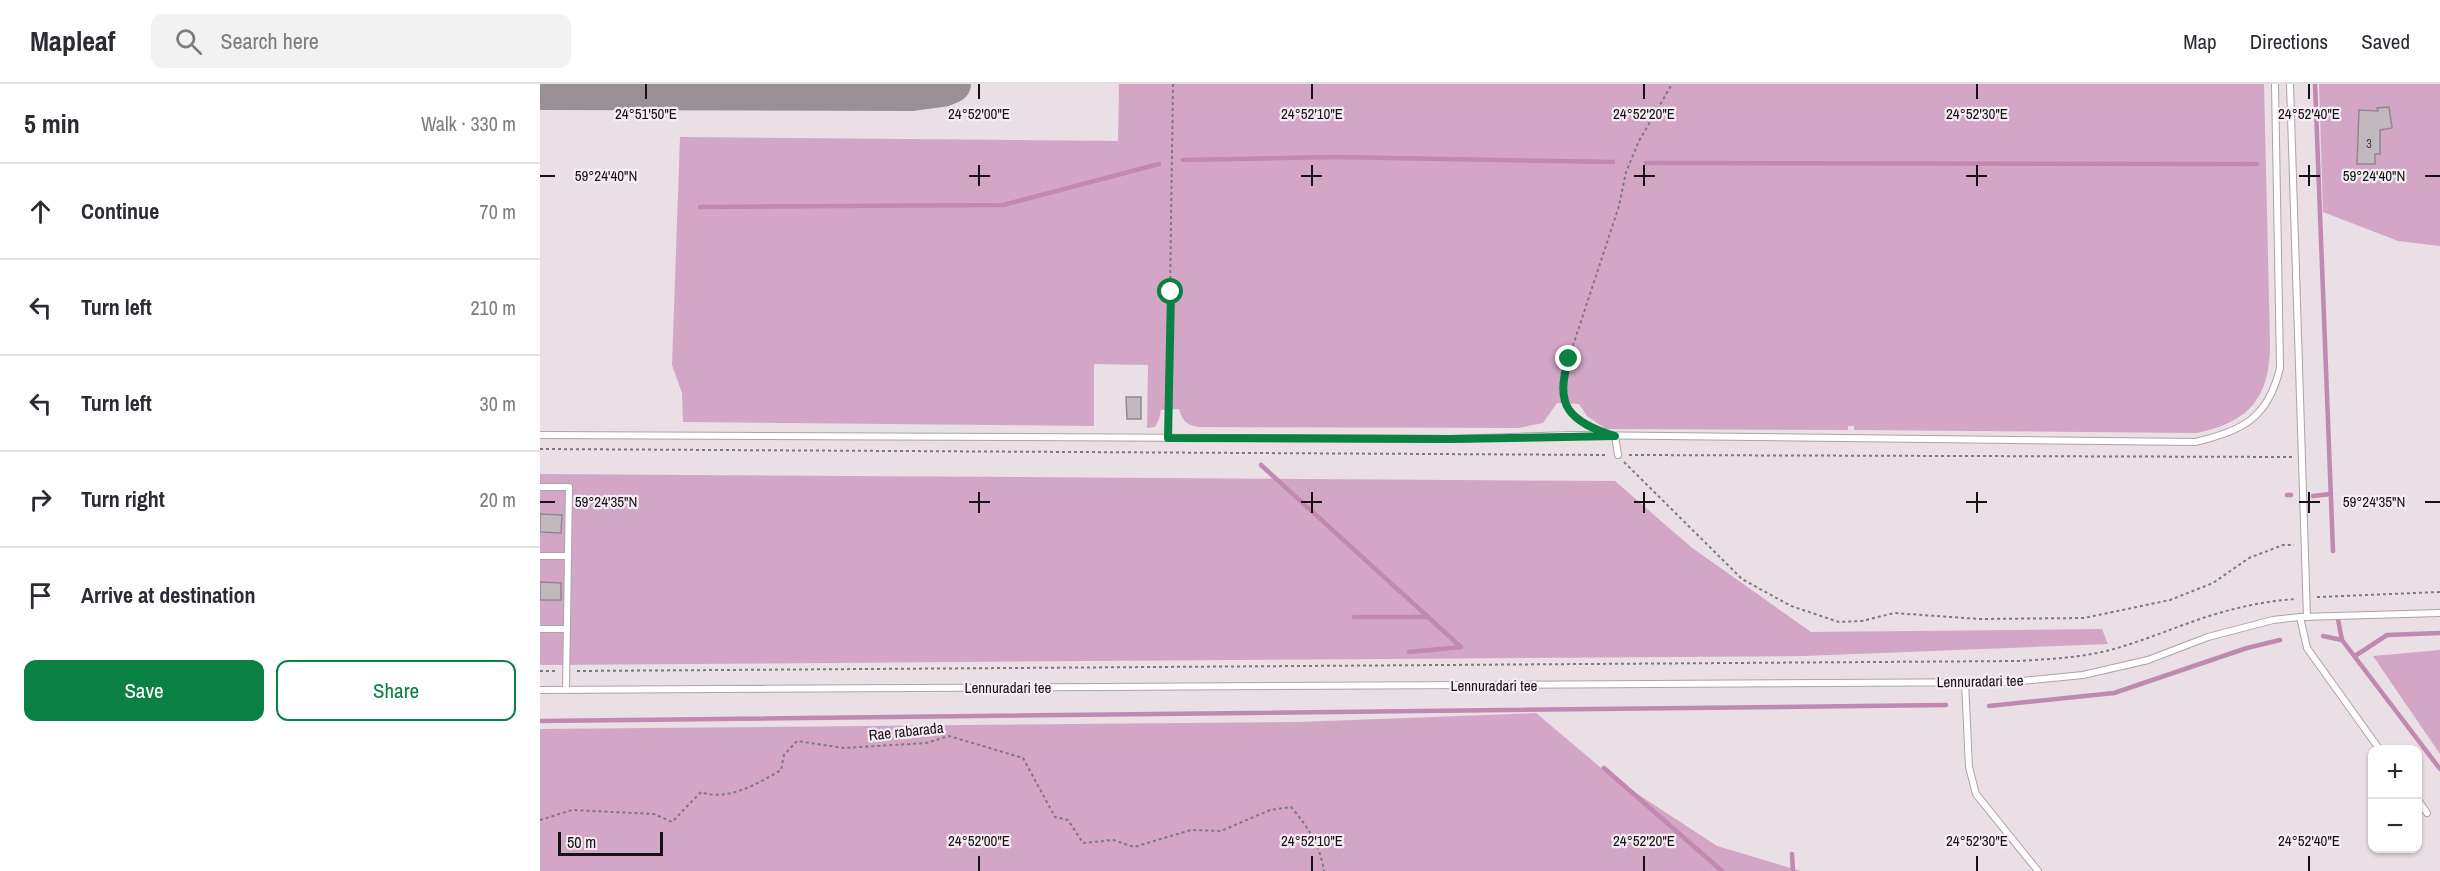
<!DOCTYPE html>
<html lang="en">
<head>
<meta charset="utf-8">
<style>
  :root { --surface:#fff; --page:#f2f2f3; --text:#2b2b33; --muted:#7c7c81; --line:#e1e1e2; --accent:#0b8043 }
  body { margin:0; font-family:"Archivo Narrow",sans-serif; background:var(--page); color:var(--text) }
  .controls { position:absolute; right:18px; bottom:18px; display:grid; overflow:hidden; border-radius:12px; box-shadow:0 2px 4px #0004 }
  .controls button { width:54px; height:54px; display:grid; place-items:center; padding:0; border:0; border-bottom:2px solid var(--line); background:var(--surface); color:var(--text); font:30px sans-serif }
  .scale { position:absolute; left:18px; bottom:15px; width:105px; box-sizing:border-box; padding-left:6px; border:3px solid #151214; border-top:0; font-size:16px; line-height:21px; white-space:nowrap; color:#151214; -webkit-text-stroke:4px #f6ecf3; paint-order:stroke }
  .stop { position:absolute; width:18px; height:18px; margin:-14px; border:4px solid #0b8043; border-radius:50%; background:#fff }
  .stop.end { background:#0b8043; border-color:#fff; box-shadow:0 2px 6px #0008 }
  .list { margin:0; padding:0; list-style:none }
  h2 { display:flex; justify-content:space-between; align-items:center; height:78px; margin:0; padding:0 24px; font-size:26px }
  h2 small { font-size:20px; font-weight:400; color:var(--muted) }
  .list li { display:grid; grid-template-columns:39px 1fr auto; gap:18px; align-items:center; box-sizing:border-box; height:96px; padding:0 24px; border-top:2px solid var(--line) }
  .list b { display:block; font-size:22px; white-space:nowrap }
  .list em { font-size:20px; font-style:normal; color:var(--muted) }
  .actions { display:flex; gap:12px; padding:18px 24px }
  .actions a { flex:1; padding:14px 0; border:2px solid var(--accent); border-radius:12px; text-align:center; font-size:21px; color:var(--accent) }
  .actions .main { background:var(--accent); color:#fff }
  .icon { flex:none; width:33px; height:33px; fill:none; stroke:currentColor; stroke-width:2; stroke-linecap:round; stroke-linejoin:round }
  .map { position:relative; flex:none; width:1900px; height:787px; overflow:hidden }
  header { display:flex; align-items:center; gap:36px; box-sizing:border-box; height:84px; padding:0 30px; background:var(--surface); border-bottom:2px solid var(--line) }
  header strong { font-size:28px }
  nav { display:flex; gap:33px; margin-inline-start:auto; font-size:21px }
  .search { width:420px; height:54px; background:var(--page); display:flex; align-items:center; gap:15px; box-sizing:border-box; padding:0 21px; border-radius:12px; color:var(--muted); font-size:22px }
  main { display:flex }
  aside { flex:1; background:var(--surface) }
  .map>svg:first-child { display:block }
</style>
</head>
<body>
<header>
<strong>Mapleaf</strong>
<div class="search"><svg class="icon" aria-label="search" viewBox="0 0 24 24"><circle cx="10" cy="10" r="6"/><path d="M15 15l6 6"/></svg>Search here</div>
<nav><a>Map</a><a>Directions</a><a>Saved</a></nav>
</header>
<main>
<aside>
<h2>5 min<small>Walk · 330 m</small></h2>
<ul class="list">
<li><svg class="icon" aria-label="ahead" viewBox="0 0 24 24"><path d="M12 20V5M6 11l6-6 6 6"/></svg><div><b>Continue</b></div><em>70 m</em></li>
<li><svg class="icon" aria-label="left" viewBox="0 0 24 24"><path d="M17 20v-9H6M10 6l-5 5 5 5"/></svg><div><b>Turn left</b></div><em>210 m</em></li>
<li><svg class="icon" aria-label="left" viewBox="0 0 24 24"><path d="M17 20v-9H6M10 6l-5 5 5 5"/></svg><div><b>Turn left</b></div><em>30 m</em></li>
<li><svg class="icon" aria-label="right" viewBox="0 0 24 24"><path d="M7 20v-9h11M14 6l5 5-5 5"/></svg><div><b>Turn right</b></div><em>20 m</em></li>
<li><svg class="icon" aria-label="arrive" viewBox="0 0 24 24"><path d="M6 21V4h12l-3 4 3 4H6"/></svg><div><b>Arrive at destination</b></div></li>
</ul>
<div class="actions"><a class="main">Save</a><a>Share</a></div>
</aside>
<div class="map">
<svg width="1900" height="787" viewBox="0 0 1900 787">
  <rect width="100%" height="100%" fill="#e9dfe5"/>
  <g fill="#d3a6c6">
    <path d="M579 0H1724L1730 260C1730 314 1709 338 1657 349L1314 346V342H1308V346L1066 345 1047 332 1039 320 1017 319 1003 339 978 344 659 343C646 341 643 337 639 325L621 326 619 335 615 343 607 344 608 281 554 280V342L143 338 142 309 132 281 140 53 578 57Z"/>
    <polygon points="1779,0 1900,0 1900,162 1858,157 1783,128"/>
    <polygon points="0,390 1075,397 1151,463 1271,548 1562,545 1568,560 1264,572 0,581"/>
    <polygon points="1900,566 1900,670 1833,572"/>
    <polygon points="996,629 1073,694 1177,762 1261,787 0,787 0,645 759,638"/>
  </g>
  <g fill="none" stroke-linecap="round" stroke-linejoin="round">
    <g stroke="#c188b0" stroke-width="4.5">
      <polyline points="1775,0 1793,467"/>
      <polyline points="643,76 796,73 1073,78"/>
      <polyline points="1106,79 1717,80"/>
      <polyline points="160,123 463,121 619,80"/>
      <polyline points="721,381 921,563 869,568"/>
      <polyline points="1747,411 1751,411"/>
      <polyline points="1773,412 1791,410"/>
      <polyline points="814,533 888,533"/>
      <polyline points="1798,535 1802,556 1900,685"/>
      <polyline points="1783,552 1802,556"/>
      <polyline points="1815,572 1847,551 1900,549"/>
      <polyline points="1449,622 1574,609 1707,564 1740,556"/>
      <polyline points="0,637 1406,621"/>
      <polyline points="1064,684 1182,787"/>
      <polyline points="1252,770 1253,787"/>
    </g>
    <polyline stroke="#989094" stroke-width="38" points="0,7 372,8 402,4 412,0"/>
  </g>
  <g fill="#c2b9bf" stroke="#91888e" stroke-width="1.5">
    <polygon points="1849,23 1852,44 1840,46 1840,70 1835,70 1835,80 1817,80 1819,26 1838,27 1837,24"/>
    <polygon points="586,313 601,313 601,335 587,335"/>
    <polygon points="0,430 22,431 21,449 0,448"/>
    <polygon points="0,498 21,499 21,516 0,516"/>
  </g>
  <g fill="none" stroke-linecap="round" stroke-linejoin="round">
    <defs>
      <g id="service">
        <polyline points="1750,0 1767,533"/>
        <path d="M0 351 911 355 1032 351 1655 358C1703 347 1728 334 1740 284L1735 0"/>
        <polyline points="1075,352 1078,371"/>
        <polyline points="0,403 29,403 26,606"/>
        <polyline points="0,472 28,472"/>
        <polyline points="1760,533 1767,564 1840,666"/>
        <polyline points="0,545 27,545"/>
        <polyline points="1425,598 1429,683 1436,710 1498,787"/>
        <polyline points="0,606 1472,598 1543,591 1608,576 1668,553 1733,536 1760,533 1900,529"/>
        <polyline points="1878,716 1887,729"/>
      </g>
    </defs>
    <use href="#service" stroke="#aca3a9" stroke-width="8"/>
    <g stroke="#7e787c" stroke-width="2" stroke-dasharray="3 3" stroke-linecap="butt">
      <path d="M1047 341C1030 328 1018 315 1023 292L1079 122 1086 88 1099 57 1132 0"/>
      <polyline points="628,345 633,0"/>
      <polyline points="0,365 1068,371"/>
      <polyline points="1089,371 1752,373"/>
      <polyline points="1084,378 1202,495 1251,522 1299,538 1322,537 1354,529 1439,535 1544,534 1630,516 1673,499 1709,474 1743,461 1754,461"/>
      <polyline points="1777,513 1900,508"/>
      <polyline points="0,587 16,587"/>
      <path d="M37 587 1478 577C1509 575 1539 574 1570 566 1600 558 1628 546 1657 536 1689 525 1723 517 1756 515"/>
      <path d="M0 736 32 726 114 730 132 738 161 708C187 718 219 699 241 686L244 671 257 657 304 664 386 659 409 652 483 674 515 733 528 736 543 759 573 756 594 763 651 746 681 747 730 726 751 723C768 743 780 761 784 787"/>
    </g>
    <use href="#service" stroke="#fff" stroke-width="6"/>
  </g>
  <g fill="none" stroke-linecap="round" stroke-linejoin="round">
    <path stroke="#0b8043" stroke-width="8" d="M631 208 628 354 911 355 1075 352C1030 338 1013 322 1029 275"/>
  </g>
  <path fill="none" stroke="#151214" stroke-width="2" d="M106 0V15M439 0V15M772 0V15M1104 0V15M1437 0V15M1769 0V15M439 81V102M772 81V102M1104 81V102M1437 81V102M1769 81V102M0 92H15M429 92H450M761 92H782M1094 92H1115M1426 92H1447M1759 92H1780M1885 92H1900M439 408V429M772 408V429M1104 408V429M1437 408V429M1769 408V429M0 418H15M429 418H450M761 418H782M1094 418H1115M1426 418H1447M1759 418H1780M1885 418H1900M439 772V787M772 772V787M1104 772V787M1437 772V787M1769 772V787"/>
  <g text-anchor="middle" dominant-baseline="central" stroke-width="4.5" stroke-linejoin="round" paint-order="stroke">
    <g font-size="12" fill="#403c3f">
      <text x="1829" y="60">3</text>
    </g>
    <g font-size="15" fill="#151214" stroke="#f6ecf3">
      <text transform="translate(1440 597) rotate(-1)">Lennuradari tee</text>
      <text x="954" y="601">Lennuradari tee</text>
      <text x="468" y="603">Lennuradari tee</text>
      <text transform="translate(366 647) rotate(-6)">Rae rabarada</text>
    </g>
  </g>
  <g font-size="15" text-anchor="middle" fill="#151214" stroke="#f6ecf3" stroke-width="4.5" stroke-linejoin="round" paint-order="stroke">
    <text x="106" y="35">24°51'50"E</text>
    <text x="439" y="35">24°52'00"E</text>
    <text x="772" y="35">24°52'10"E</text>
    <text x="1104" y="35">24°52'20"E</text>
    <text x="1437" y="35">24°52'30"E</text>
    <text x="1769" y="35">24°52'40"E</text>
    <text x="66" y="97">59°24'40"N</text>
    <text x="1834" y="97">59°24'40"N</text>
    <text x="66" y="423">59°24'35"N</text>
    <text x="1834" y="423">59°24'35"N</text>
    <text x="439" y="762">24°52'00"E</text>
    <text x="772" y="762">24°52'10"E</text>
    <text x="1104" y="762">24°52'20"E</text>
    <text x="1437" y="762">24°52'30"E</text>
    <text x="1769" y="762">24°52'40"E</text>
  </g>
</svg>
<div class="controls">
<button>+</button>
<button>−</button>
</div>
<div class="scale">50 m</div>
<div class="stop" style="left:631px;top:208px"></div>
<div class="stop end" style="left:1029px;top:275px"></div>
</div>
</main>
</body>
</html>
